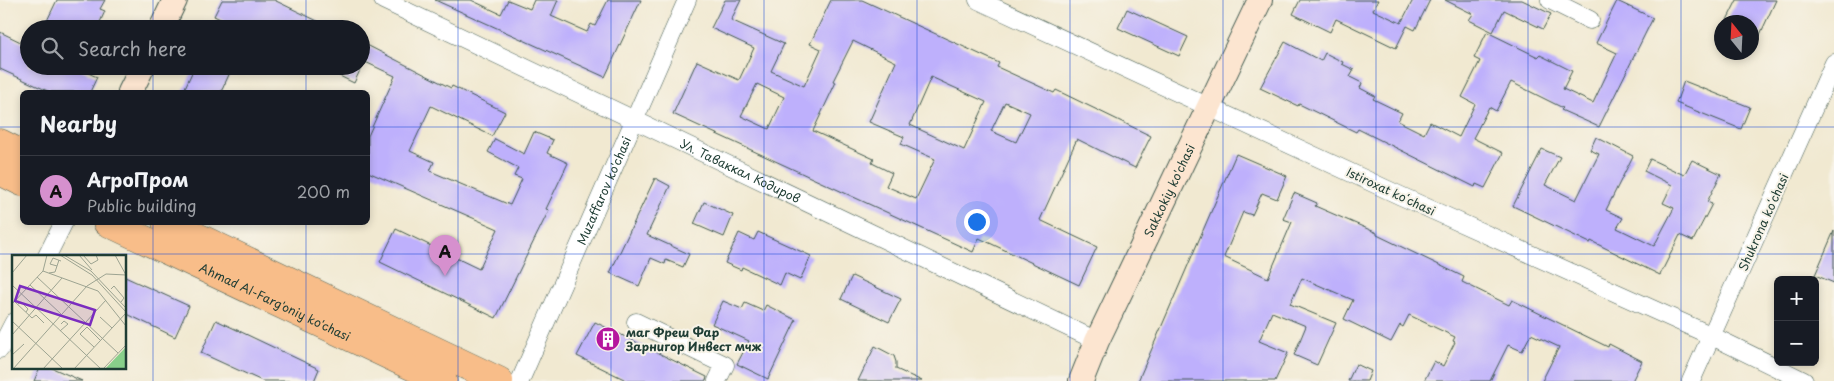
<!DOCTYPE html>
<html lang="en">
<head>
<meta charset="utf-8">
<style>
  :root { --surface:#171b24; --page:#242831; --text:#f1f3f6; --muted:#9ea1a6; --line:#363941; --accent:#d690ce }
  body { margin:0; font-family:"Playpen Sans",sans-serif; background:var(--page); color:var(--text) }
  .controls { position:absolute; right:15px; bottom:15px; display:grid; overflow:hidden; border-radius:8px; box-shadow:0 2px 8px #0003 }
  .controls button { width:45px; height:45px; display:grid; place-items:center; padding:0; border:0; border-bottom:1px solid var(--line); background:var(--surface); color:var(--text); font:25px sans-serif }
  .compass { position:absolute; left:1714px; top:15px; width:45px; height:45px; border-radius:50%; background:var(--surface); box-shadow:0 2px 8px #0003; rotate:342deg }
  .you { position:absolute; left:976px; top:221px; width:18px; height:18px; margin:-12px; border:4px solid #fff; border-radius:50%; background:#1a73e8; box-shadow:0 0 0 8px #1a73e833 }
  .badge { display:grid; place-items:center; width:32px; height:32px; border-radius:50%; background:var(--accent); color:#111; font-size:16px; font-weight:700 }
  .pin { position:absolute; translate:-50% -41px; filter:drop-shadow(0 1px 2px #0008) }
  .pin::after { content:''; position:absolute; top:26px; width:18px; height:15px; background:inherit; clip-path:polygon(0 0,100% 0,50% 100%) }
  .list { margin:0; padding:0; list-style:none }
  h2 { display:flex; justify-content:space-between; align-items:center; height:65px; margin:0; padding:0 20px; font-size:21px }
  h2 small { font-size:16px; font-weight:400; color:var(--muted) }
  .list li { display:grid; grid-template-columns:32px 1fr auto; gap:15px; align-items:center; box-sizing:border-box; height:70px; padding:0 20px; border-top:1px solid var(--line) }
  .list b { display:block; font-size:19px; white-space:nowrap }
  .list p { margin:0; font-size:16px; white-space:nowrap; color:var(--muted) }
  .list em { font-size:16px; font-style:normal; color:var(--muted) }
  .icon { flex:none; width:28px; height:28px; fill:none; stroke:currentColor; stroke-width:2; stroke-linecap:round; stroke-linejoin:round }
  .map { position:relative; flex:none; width:1834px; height:381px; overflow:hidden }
  .search { position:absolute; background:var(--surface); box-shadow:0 2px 8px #0003; left:20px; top:20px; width:350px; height:55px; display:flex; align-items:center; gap:12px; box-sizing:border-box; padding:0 18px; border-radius:28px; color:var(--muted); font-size:19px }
  .panel { position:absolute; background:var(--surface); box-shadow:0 2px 8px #0003; left:20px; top:90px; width:350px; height:135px; border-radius:8px }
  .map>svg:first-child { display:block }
</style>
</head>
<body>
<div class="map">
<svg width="1834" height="381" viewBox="0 0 1834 381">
  <rect width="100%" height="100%" fill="#f7f3e8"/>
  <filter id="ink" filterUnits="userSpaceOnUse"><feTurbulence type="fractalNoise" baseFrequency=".02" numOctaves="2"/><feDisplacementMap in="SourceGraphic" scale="10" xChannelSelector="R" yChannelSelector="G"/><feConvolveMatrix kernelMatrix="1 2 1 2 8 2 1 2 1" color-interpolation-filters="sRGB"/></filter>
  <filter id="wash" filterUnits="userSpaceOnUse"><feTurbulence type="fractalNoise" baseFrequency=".0096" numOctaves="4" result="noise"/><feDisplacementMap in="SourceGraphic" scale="20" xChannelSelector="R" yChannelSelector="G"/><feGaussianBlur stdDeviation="1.12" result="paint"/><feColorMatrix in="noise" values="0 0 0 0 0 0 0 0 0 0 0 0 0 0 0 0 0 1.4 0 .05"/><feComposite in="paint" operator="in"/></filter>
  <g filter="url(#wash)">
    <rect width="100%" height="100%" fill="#f1e9d1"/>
    <g id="blocks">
      <g fill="#beb0fc" fill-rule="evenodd">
        <polygon points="57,0 105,0 100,9 105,11 97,29 43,29"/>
        <polygon points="222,0 274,0 334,29 241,29 214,16"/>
        <polygon points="435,0 471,0 501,14 508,0 530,9 534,0 558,0 551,16 587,32 591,24 595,26 608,0 641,0 605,77"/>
        <path d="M725 0H741L731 20 784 44 771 71 804 86 821 49 810 44 831 0H862L999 63 997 67 1054 93 1056 90 1151 136 1135 168 1077 139 1040 220 1097 247 1079 285 979 238 973 252 673 114 697 61 739 80 754 48 711 28ZM853 41 896 62 869 122 904 137 901 144 935 159 916 199 886 186 892 173 872 163 874 159 813 131 836 82 833 81ZM931 77 986 102 964 150 910 125ZM757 84 784 97 769 129 741 116ZM1005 102 1030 113 1016 142 991 131Z"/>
        <polygon points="1300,0 1378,0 1373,10 1401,23 1413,0 1430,0 1415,30 1407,26 1396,48 1336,19 1330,32 1293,14"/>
        <polygon points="1445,0 1522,0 1551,14 1543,29 1504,10 1493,32 1469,20 1473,14"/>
        <polygon points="1737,0 1776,0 1752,52 1752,22 1726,22"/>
        <polygon points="1617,1 1653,18 1599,127 1561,110 1563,108 1511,82 1496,111 1489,107 1473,138 1503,153 1485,188 1476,184 1475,187 1358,129 1356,132 1299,104 1298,106 1260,88 1285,42 1321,61 1325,53 1343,62 1342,64 1354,70 1350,77 1362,83 1360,88 1375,96 1373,99 1402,113 1398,121 1424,134 1430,122 1459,137 1475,104 1462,97 1480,61 1474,58 1487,32 1538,57 1540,55 1572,71 1563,89 1593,103 1617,53 1596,43"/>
        <polygon points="1127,9 1188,37 1179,56 1118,28"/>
        <polygon points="0,32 29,46 29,66 73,66 97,77 90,92 50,92 0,69"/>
        <polygon points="361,42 451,88 452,86 505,112 492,136 431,106 410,151 434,162 430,171 510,205 522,179 514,176 518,168 488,152 495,139 524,154 534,132 553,140 547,153 568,163 546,209 549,210 496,318 380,262 396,229 479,269 498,229 368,172 368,136 395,76 361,60"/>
        <polygon points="195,66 233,66 221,92 183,92"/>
        <polygon points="319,66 362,66 354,83"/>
        <polygon points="1684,81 1750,107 1741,129 1676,103"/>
        <polygon points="1596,137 1633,156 1606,210 1623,218 1617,228 1654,246 1674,208 1663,203 1672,185 1644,171 1650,159 1684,175 1692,160 1721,174 1707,202 1712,204 1693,241 1680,235 1660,275 1591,241 1590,243 1513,206 1542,149 1560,157 1545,185 1576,200 1599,154 1590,150"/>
        <polygon points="1236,154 1287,176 1277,199 1262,193 1252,215 1243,212 1224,257 1268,278 1292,222 1283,219 1294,193 1317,203 1315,206 1377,233 1377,235 1464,277 1462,282 1509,305 1512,300 1608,347 1609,344 1642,361 1632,381 1542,381 1559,347 1531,334 1522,351 1508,345 1490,381 1424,381 1434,361 1443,366 1455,342 1453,341 1455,337 1409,315 1403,327 1400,325 1391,342 1344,319 1353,300 1302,278 1290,304 1336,323 1317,365 1294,355 1306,326 1272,312 1259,341 1288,353 1275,381 1138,381"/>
        <polygon points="655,178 670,186 647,235 689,254 683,267 666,260 665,264 651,258 639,286 610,273"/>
        <polygon points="704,202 733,215 724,237 694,224"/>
        <polygon points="1834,231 1834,283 1815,275"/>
        <polygon points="758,232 811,256 800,280 785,273 780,285 742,267 741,270 725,263 739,233 754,240"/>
        <polygon points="852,276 901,299 889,322 841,299"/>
        <polygon points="125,277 189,306 175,337 125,313"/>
        <polygon points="723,301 742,309 745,303 763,311 766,305 796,320 768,379 737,364 749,341 712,324"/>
        <polygon points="216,320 319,369 314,381 262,381 201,353"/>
        <polygon points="595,322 707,377 706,381 628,381 577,356"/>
        <polygon points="875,346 894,356 896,362 896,369 922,381 858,381"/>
        <polygon points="1356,364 1371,371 1367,381 1348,381"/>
        <polygon points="40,367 50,367 82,381 34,381"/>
      </g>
    </g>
  </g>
  <g filter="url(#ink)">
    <use href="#blocks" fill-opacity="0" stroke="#3e574c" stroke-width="1"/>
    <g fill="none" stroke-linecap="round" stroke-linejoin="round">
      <defs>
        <g id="street">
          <path id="s1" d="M383 0 1097 341"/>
          <polyline points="978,0 1401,196 1712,336 1804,381"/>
          <polyline points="1550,0 1590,20"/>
          <polyline points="47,256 64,222"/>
          <polyline points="636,322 725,365 717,381"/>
          <polyline points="0,349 14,322"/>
          <path id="s2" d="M520 381 687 0"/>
          <polyline points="1691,381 1834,63"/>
        </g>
        <g id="secondary">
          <polyline points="161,29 175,0"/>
          <polyline points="130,92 143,66"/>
          <path id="s3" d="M1081 381 1097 341 1260 0"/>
        </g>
        <g id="primary">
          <polyline points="0,143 22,154"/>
          <polyline points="0,171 22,182"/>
          <path id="s4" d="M107 222 443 381"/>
          <polyline points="166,222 499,381"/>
        </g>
      </defs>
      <use href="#street" stroke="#3e574c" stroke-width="19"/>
      <use href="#secondary" stroke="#3e574c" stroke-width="26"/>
      <use href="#primary" stroke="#3e574c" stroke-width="29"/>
      <use href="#street" stroke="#fff" stroke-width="18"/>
      <use href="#secondary" stroke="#fce5d0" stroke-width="24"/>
      <use href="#primary" stroke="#f8bd89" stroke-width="28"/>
    </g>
  </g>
  <path fill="none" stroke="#1d4ed8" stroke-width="1" stroke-opacity="0.55" d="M153 0V29M306 0V29M458 0V381M611 0V381M764 0V381M917 0V381M1070 0V381M1223 0V381M1376 0V381M1528 0V381M1681 0V381M153 66V92M306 66V92M0 127H22M368 127H1834M153 222V381M306 222V381M0 254H1834"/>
  <defs>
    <symbol id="building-disc" viewBox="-11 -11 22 22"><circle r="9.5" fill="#b5179e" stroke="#f7f3e8"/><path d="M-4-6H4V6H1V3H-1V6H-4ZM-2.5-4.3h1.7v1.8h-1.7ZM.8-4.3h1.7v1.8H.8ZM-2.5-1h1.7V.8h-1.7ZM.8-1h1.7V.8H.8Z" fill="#fff"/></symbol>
  </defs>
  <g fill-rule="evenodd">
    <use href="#building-disc" x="594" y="325" width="28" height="28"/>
  </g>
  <g text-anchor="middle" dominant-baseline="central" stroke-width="4" stroke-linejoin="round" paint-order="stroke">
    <g font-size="12" fill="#1f3d34" stroke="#f7f3e8">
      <text stroke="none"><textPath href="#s1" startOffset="396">Ул. Таваккал Кодиров</textPath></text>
      <text stroke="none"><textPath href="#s3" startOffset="210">Sakkokiy ko'chasi</textPath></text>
      <text stroke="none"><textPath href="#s2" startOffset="208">Muzaffarov ko'chasi</textPath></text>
      <text transform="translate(1391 191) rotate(25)">Istiroxat koʻchasi</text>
      <text transform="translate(1763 222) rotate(-66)">Shukrona koʻchasi</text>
      <text stroke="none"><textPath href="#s4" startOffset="186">Ahmad Al-Farg'oniy ko'chasi</textPath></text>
    </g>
    <g font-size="12" font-weight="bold" fill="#1f3d34" stroke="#f7f3e8" text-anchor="start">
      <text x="626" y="332">маг Фреш Фар<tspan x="626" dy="14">Зарнигор Инвест мчж</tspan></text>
    </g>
  </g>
  <g transform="translate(12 255)">
    <rect width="114" height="114" fill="#f1e9d1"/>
    <path d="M114 92V114H93Z" fill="#88cf8a"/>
    <path fill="none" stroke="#9da492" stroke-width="1" d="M48 0 80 20 114 57M52 0 79 16 114 53M67 0 80 15M71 0 79 9 86 5 84 0M103 0 114 20M45 11 38 9 41 3 49 6M31 16 86 36 114 71M0 18 15 0M37 18 43 17 47 5M25 22 106 98M0 30 89 114M18 30 49 59M99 34 102 31 112 43 109 47M2 46 20 63 24 60 32 68M0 49 31 16 35 0M6 49 9 47 16 54 14 57M88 62 100 73M0 66 51 114M48 76 56 69 52 66 49 69M68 79 75 72 88 85M68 79 82 92M0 80 50 23M0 100 12 89M1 114 75 31 94 19 114 20M31 114 94 45M62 114 114 58M91 114 114 90"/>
    <path fill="#7b2cbf" fill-opacity="0.15" stroke="#7b2cbf" stroke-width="2.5" d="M8 31 83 55 78 70 3 46Z"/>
    <rect width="114" height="114" fill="none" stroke="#1f3d34" stroke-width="2.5"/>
  </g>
</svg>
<div class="controls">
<button>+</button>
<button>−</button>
</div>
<svg class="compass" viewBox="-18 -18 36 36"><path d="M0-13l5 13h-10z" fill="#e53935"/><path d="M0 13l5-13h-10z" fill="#9ea1a6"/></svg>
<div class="you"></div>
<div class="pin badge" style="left:445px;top:276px">A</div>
<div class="search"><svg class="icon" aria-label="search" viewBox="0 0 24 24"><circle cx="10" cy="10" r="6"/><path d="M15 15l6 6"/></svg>Search here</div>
<section class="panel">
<h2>Nearby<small></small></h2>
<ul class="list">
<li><span class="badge">A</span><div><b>АгроПром</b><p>Public building</p></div><em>200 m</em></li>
</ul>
</section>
</div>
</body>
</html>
